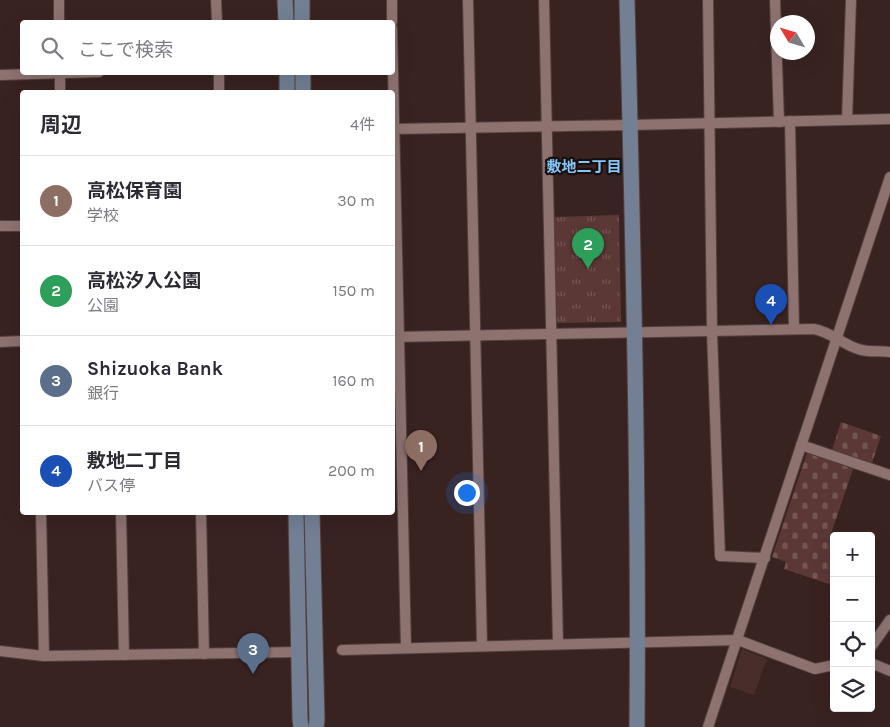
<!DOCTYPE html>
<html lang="ja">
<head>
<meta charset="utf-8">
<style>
  :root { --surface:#fff; --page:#f7f7f7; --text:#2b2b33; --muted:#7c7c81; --line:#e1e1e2; --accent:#111827 }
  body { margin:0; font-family:Karla,"Noto Sans JP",sans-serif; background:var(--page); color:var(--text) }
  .controls { position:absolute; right:15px; bottom:15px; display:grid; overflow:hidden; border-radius:5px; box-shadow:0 5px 20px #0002 }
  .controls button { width:45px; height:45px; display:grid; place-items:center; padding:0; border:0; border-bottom:1px solid var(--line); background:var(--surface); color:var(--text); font:25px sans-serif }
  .compass { position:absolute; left:770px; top:15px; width:45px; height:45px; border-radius:50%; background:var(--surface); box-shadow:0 5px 20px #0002; rotate:308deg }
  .you { position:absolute; left:466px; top:492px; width:18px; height:18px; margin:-12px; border:4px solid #fff; border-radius:50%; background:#1a73e8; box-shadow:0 0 0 8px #1a73e833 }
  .badge { display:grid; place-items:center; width:32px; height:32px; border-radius:50%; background:var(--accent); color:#fff; font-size:16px; font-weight:700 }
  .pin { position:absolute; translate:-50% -41px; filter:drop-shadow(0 1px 2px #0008) }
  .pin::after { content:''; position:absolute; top:26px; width:18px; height:15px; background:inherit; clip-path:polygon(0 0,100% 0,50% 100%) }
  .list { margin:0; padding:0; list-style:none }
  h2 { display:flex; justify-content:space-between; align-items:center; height:65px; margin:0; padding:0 20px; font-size:21px }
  h2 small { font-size:16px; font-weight:400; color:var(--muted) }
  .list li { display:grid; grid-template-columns:32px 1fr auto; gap:15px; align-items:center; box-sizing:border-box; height:90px; padding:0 20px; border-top:1px solid var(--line) }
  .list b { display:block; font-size:19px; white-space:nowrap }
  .list p { margin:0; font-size:16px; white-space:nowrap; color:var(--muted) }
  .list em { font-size:16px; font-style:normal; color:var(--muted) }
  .icon { flex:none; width:28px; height:28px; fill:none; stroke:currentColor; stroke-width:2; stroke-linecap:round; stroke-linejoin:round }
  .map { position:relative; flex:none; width:890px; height:727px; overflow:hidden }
  .search { position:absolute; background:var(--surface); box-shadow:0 5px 20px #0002; left:20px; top:20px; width:375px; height:55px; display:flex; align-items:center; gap:12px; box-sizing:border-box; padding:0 18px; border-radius:5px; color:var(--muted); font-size:19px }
  .panel { position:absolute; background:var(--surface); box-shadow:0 5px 20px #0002; left:20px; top:90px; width:375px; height:425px; border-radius:5px }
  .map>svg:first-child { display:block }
</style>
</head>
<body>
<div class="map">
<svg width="890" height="727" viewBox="0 0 890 727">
  <defs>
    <pattern id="cemetery-stones" width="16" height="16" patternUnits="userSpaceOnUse" patternTransform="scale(1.25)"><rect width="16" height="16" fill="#5b3835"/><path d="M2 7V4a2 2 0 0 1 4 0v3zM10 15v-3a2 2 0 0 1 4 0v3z" fill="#735552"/></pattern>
    <pattern id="park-tufts" width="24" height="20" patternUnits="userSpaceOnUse" patternTransform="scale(1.25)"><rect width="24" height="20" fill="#5b3835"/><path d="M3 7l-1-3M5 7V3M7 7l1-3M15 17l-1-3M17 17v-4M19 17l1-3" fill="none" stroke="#735552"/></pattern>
  </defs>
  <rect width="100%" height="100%" fill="#392321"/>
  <polygon fill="#482d2b" points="742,649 767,659 754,695 730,687"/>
  <g fill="url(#cemetery-stones)">
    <polygon points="841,422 881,436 872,463 832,450"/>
    <polygon points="807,453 853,469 831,534 834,536 834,580 832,585 784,569 786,562 772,557"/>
  </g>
  <polygon fill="url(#park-tufts)" points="619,215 621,322 557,323 554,217"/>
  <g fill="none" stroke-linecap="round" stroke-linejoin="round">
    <defs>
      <g id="street">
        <polyline points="59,0 59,22"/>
        <polyline points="216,0 217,22"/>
        <polyline points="392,0 392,22"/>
        <polyline points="468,0 482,646"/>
        <polyline points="544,0 558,644"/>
        <polyline points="708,0 712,332 720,556 765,558"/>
        <polyline points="775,0 779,122"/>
        <polyline points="392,28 406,648"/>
        <polyline points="60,72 60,92"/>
        <polyline points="219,72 219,92"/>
        <polyline points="0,75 99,72"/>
        <polyline points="847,120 851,0"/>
        <polyline points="790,121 794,329"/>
        <polyline points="392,129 630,125 890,119"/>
        <polyline points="0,226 22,226"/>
        <path d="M393 337 814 329C831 332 842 344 858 349 869 353 879 350 890 352"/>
        <polyline points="0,342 22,341"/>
        <polyline points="801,445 890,475"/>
        <polyline points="41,512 44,656"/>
        <polyline points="121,512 124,655"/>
        <polyline points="201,512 204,654"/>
        <polyline points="871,647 890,620"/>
        <polyline points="342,650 738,640 815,669 834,665"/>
        <polyline points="0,651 44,656 299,652"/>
        <polyline points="871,663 890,671"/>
        <polyline points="708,727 890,177"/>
      </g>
      <g id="secondary">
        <polyline points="285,0 286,22"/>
        <polyline points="302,0 302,22"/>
        <path d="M627 0C633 242 639 485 637 727"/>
        <polyline points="287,72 287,92"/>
        <polyline points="303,72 303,92"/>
        <polyline points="296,512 300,719 301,727"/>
        <polyline points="312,512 317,720 316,727"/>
      </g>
    </defs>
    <use href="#street" stroke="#52403f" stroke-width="12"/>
    <use href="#secondary" stroke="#52403f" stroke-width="17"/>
    <use href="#street" stroke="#8d7270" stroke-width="10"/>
    <use href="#secondary" stroke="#738094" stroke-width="15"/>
  </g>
  <g text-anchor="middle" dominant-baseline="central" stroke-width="4.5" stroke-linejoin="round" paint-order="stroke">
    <g font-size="15" font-weight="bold" fill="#83c6f9" stroke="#190f0e">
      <text x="584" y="167">敷地二丁目</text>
    </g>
  </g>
</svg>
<div class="controls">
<button>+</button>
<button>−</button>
<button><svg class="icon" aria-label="locate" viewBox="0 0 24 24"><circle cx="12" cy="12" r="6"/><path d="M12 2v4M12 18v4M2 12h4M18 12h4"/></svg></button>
<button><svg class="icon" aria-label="layers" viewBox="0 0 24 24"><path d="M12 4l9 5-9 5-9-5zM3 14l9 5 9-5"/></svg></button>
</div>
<svg class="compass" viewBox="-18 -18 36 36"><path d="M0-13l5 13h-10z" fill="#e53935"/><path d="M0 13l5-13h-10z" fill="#7c7c81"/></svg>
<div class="you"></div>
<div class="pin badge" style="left:421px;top:471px;background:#8d6e63">1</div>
<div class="pin badge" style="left:588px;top:269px;background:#2e9e5b">2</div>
<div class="pin badge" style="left:253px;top:674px;background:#5c6f8a">3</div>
<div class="pin badge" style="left:771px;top:325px;background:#1a4fb4">4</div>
<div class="search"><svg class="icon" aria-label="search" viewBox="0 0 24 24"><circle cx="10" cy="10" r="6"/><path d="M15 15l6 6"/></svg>ここで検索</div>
<section class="panel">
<h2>周辺<small>4件</small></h2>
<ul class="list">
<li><span class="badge" style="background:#8d6e63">1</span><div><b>高松保育園</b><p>学校</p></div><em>30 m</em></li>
<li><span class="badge" style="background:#2e9e5b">2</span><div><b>高松汐入公園</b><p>公園</p></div><em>150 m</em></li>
<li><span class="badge" style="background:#5c6f8a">3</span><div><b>Shizuoka Bank</b><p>銀行</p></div><em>160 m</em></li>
<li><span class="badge" style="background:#1a4fb4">4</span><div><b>敷地二丁目</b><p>バス停</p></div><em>200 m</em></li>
</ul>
</section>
</div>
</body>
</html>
